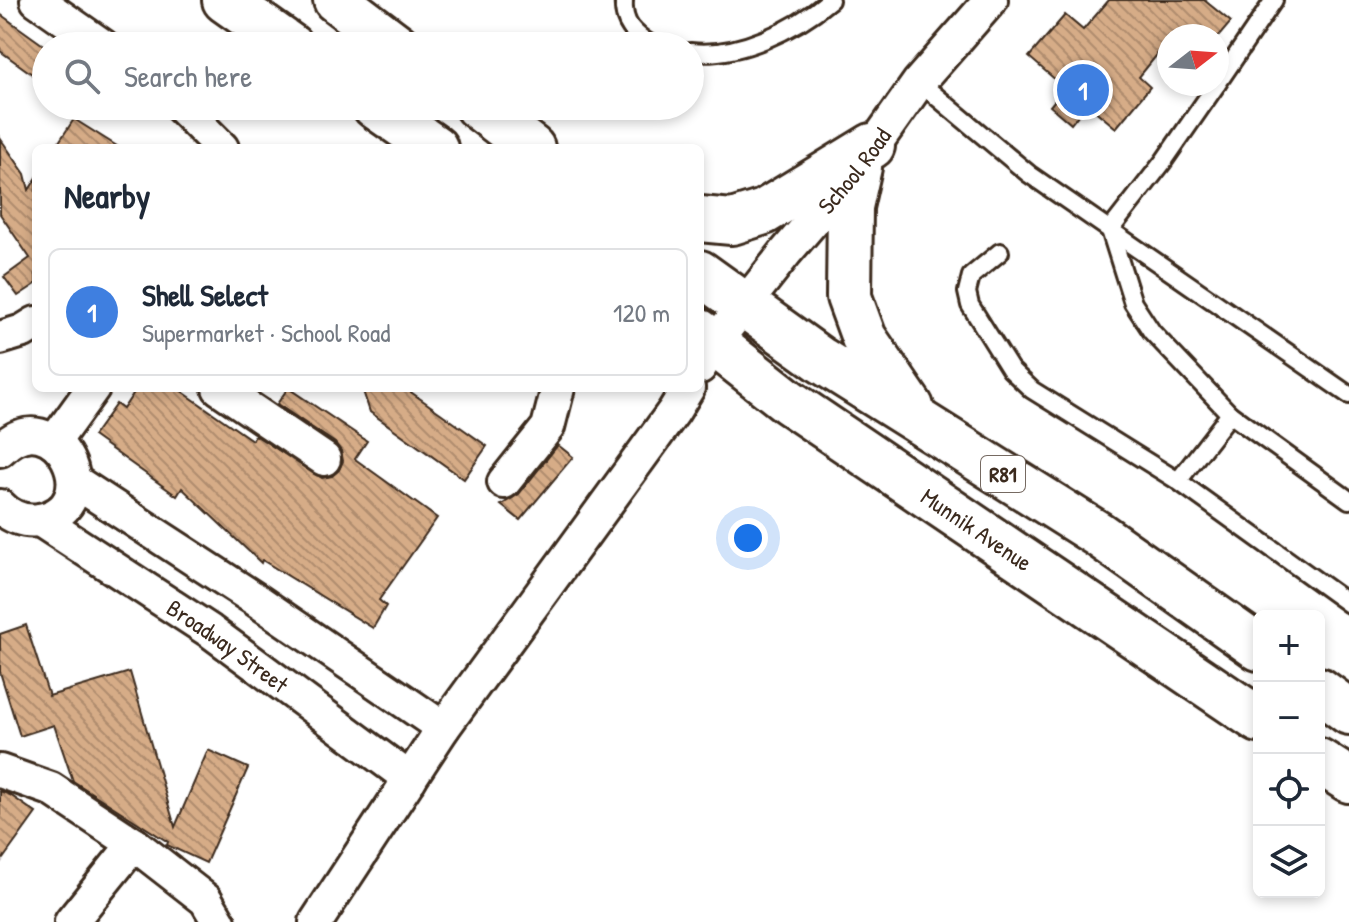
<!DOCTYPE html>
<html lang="en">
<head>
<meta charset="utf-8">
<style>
  :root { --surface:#fff; --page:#f6f6f7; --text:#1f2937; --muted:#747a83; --line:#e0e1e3; --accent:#c8321e }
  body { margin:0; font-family:"Patrick Hand",sans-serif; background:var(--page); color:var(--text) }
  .controls { position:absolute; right:24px; bottom:24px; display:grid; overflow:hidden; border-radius:12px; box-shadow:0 4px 12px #0003 }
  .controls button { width:72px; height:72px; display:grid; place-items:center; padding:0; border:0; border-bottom:2px solid var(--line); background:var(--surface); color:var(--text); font:40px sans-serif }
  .compass { position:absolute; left:1157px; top:24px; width:72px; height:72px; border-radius:50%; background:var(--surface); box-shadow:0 4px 12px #0003; rotate:73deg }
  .you { position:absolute; left:748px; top:538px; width:28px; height:28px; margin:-20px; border:6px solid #fff; border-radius:50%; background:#1a73e8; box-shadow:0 0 0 12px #1a73e833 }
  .badge { display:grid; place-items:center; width:52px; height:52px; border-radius:50%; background:var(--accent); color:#fff; font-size:26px; font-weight:700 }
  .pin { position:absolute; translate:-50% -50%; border:4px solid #fff; box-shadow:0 2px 8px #0006 }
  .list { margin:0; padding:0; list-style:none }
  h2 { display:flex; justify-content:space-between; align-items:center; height:104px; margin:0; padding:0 32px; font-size:34px }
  h2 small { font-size:26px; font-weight:400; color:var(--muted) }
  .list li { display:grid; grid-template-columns:52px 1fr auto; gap:24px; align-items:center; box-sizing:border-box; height:128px; margin:0 16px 16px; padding:0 16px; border:2px solid var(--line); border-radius:12px }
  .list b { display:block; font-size:30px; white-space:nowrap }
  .list p { margin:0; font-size:26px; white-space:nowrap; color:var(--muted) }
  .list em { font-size:26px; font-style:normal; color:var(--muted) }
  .icon { flex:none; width:44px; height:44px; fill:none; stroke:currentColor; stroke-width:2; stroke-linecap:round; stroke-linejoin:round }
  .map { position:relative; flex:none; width:1349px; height:922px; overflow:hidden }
  .search { position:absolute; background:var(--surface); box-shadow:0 4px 12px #0003; left:32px; top:32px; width:672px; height:88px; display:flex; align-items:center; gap:20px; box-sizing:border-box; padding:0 28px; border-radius:44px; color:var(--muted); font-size:30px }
  .panel { position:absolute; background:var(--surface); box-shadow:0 4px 12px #0003; left:32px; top:144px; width:672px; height:248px; border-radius:12px }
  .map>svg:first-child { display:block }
</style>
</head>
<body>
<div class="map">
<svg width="1349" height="922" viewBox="0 0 1349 922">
  <defs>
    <pattern id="building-back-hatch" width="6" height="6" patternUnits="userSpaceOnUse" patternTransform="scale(2)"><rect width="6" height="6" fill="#d6ac87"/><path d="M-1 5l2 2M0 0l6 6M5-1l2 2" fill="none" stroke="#af8c6e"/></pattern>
  </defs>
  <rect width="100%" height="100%" fill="#fff"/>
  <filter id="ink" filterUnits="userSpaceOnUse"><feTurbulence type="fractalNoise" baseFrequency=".0125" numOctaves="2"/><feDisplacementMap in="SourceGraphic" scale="16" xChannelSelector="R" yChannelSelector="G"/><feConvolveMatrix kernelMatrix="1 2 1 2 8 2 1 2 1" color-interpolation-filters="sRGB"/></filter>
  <g filter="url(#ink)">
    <g fill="url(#building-back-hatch)" stroke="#3b2a1e" stroke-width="2">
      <polygon points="1109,0 1204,0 1231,22 1219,36 1169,36 1169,40 1139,77 1150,87 1116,128 1087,104 1071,124 1050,106 1065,88 1029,57 1065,15 1083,30"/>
      <polygon points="0,14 46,47 46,84 0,51"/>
      <polygon points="74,119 120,148 55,148"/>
      <polygon points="0,138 25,174 29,190 36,179 36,284 18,296 4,277 30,258 0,214"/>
      <polygon points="137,388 177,388 252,440 255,435 322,478 332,476 339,470 343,461 341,451 335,443 277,404 288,388 367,441 355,459 437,518 379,600 386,606 373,628 262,560 261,563 182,488 177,496 93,436 116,404 123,409"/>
      <polygon points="362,388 405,388 487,446 464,479 370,412"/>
      <polygon points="558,445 573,457 520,520 501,505 519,494"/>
      <polygon points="26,625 49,696 130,672 175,827 208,750 248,768 206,863 167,845 168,842 73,781 54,725 20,736 0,672 0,634"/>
      <polygon points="0,791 10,795 36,813 0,863"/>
    </g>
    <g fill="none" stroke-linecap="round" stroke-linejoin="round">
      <defs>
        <g id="lane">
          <path d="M624 0C622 24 634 34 653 46"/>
          <path d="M690 52C737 58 795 30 830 0"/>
          <polyline points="919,82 1029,174 1349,395"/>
          <polyline points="1217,84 1274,0"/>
          <polyline points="1000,252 971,276 967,292 970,305 1010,369 1032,390 1178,481 1349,604"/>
          <polyline points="1230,414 1349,500"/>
          <polyline points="1178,481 1230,414 1152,332 1133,303 1110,230 1163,162 1217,84"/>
        </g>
        <g id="street">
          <polyline points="37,0 103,46"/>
          <polyline points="180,106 222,148"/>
          <polyline points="0,338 23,331 36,323"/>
          <path id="s1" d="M700 367 715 342 786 252 859 167 919 82 991 0"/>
          <polyline points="219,388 324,459"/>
          <polyline points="54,442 93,388"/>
          <path d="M0 450C56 393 111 508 39 520 24 522 10 517 0 506"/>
          <polyline points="74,481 255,599 443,728"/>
          <polyline points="504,482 548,427 558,388"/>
          <path id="s2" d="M40 520 210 631 410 779"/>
          <polyline points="0,771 51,789 134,844 206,900 219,922"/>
          <polyline points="71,922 134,844"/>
          <polyline points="316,922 443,728 674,411 688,388"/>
        </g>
        <g id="primary">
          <polyline points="225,0 290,46"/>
          <polyline points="336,0 397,46"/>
          <polyline points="375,106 435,148"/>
          <polyline points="477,106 532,148"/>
          <polyline points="859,167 850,207 849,297 864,338 911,407"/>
          <polyline points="700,219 732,222 764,212 872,146"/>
          <polyline points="700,273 821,360 1098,534 1259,648"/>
          <path id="s3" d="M700 332 789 402 1259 720"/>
          <polyline points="1319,690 1349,712"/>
          <polyline points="1319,761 1349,780"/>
        </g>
      </defs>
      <use href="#lane" stroke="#3b2a1e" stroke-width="22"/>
      <use href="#street" stroke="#3b2a1e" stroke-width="38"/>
      <use href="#primary" stroke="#3b2a1e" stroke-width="50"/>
      <use href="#lane" stroke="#fff" stroke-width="16"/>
      <use href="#street" stroke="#fff" stroke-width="32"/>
      <use href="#primary" stroke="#fff" stroke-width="44"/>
    </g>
  </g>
  <g text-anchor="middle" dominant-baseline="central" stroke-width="7" stroke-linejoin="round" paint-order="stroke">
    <rect fill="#fff" stroke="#766a62" stroke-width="2" x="981" y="456" width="44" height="36" rx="6"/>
    <g font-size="22" font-weight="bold" fill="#3b2a1e">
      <text x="1003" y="474">R81</text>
    </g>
    <g font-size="24" fill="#3b2a1e" stroke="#fff">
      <text stroke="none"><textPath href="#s1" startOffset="250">School Road</textPath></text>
      <text stroke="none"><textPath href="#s3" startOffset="340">Munnik Avenue</textPath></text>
      <text stroke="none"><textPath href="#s2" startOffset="226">Broadway Street</textPath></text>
    </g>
  </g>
</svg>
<div class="controls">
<button>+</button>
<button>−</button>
<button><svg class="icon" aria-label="locate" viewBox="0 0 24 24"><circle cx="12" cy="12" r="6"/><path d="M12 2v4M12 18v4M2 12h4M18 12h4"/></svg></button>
<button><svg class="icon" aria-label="layers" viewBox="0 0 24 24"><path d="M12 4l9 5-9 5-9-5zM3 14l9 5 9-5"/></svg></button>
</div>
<svg class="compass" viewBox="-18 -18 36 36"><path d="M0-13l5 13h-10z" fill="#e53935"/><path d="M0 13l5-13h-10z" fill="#747a83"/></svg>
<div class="you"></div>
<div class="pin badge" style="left:1083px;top:90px;background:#3f7fe0">1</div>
<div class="search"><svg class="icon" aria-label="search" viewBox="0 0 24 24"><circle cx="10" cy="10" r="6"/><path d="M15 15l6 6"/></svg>Search here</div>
<section class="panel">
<h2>Nearby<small></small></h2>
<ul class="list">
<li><span class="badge" style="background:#3f7fe0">1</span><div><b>Shell Select</b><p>Supermarket · School Road</p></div><em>120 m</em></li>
</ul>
</section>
</div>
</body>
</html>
